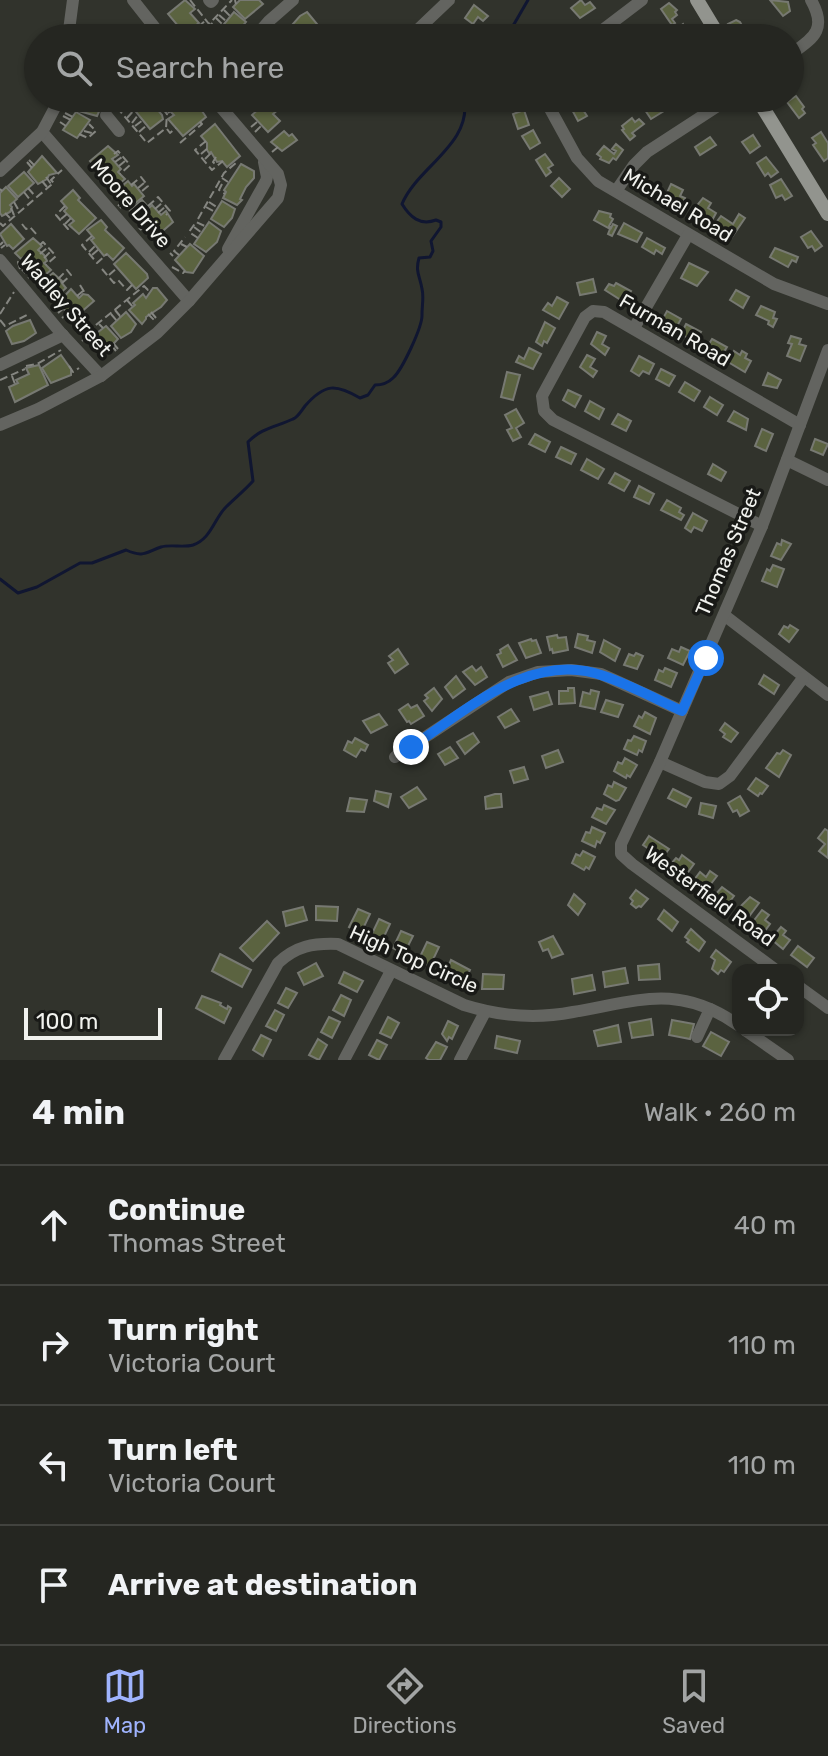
<!DOCTYPE html>
<html lang="en">
<head>
<meta charset="utf-8">
<style>
  :root { --surface:#252621; --page:#31322e; --text:#f1f3f6; --muted:#a3a5a5; --line:#42433f; --accent:#9fb3fd }
  body { margin:0; font-family:Rubik,sans-serif; background:var(--page); color:var(--text) }
  .controls { position:absolute; right:24px; bottom:24px; display:grid; overflow:hidden; border-radius:16px; box-shadow:0 2px 6px #0004 }
  .controls button { width:72px; height:72px; display:grid; place-items:center; padding:0; border:0; border-bottom:2px solid var(--line); background:var(--surface); color:var(--text); font:40px sans-serif }
  .scale { position:absolute; left:24px; bottom:20px; width:138px; box-sizing:border-box; padding-left:8px; border:4px solid #f1f2ee; border-top:0; font-size:22px; line-height:28px; white-space:nowrap; color:#f1f2ee; -webkit-text-stroke:6px #191a17; paint-order:stroke }
  .stop { position:absolute; width:24px; height:24px; margin:-18px; border:6px solid #1a73e8; border-radius:50%; background:#fff }
  .stop.end { background:#1a73e8; border-color:#fff; box-shadow:0 2px 8px #0008 }
  .list { margin:0; padding:0; list-style:none }
  h2 { display:flex; justify-content:space-between; align-items:center; height:104px; margin:0; padding:0 32px; font-size:34px }
  h2 small { font-size:26px; font-weight:400; color:var(--muted) }
  .list li { display:grid; grid-template-columns:52px 1fr auto; gap:24px; align-items:center; box-sizing:border-box; height:120px; padding:0 32px; border-top:2px solid var(--line) }
  .list b { display:block; font-size:30px; white-space:nowrap }
  .list p { margin:0; font-size:26px; white-space:nowrap; color:var(--muted) }
  .list em { font-size:26px; font-style:normal; color:var(--muted) }
  .icon { flex:none; width:44px; height:44px; fill:none; stroke:currentColor; stroke-width:2; stroke-linecap:round; stroke-linejoin:round }
  .map { position:relative; flex:none; width:828px; height:1060px; overflow:hidden }
  .search { position:absolute; background:var(--surface); box-shadow:0 2px 6px #0004; left:24px; right:24px; top:24px; height:88px; display:flex; align-items:center; gap:20px; box-sizing:border-box; padding:0 28px; border-radius:44px; color:var(--muted); font-size:30px }
  .sheet { height:584px; background:var(--surface) }
  nav { display:flex; justify-content:space-around; align-items:center; box-sizing:border-box; height:112px; border-top:2px solid var(--line); background:var(--surface); font-size:22px; color:var(--muted) }
  nav a { display:grid; justify-items:center; gap:4px }
  nav .on { color:var(--accent) }
  .map>svg:first-child { display:block }
</style>
</head>
<body>
<div class="map">
<svg width="828" height="1060" viewBox="0 0 828 1060">
  <rect width="100%" height="100%" fill="#31332c"/>
  <g fill="none" stroke-linecap="round" stroke-linejoin="round">
    <g stroke="#101631" stroke-width="3">
      <polyline points="506,38 528,0"/>
      <path d="M0 579 18 593 37 587 80 563H92L126 550C144 558 146 552 161 547 171 544 183 548 193 545 211 539 214 519 226 507 235 498 244 491 253 481L248 442C261 428 276 427 293 419 298 417 301 411 305 406 325 383 336 384 360 398L368 395 375 385C382 385 388 383 393 378 402 370 423 326 422 314 422 306 424 296 422 289 420 276 415 272 419 258L430 257 433 251 431 241 441 227V222L436 220C420 226 410 217 402 204 417 167 473 144 464 98"/>
    </g>
  </g>
  <g fill="#5b6340" stroke="#777972" stroke-width="2">
    <polygon points="185,0 195,9 190,13 199,23 196,25 202,33 197,38 185,38 185,34 168,14"/>
    <polygon points="240,0 259,0 263,4 245,19 233,7"/>
    <polygon points="581,0 585,5 590,2 595,8 580,18 571,8"/>
    <polygon points="770,0 788,2 790,11 783,16"/>
    <polygon points="669,3 677,10 675,12 677,15 672,19 675,23 672,25 661,9"/>
    <polygon points="474,5 488,16 483,21 478,17 473,24 465,18"/>
    <polygon points="234,12 246,22 233,38 220,38 215,35"/>
    <polygon points="307,12 317,24 310,33 308,31 302,37 292,25 300,16"/>
    <polygon points="736,20 740,22 748,36 735,37 728,24"/>
    <polygon points="683,24 686,30 688,28 691,32 689,33 694,38 676,38 672,34 674,31"/>
    <polygon points="796,96 804,107 802,109 805,113 799,118 787,102"/>
    <polygon points="78,98 97,98 96,103 102,105 97,116 75,110"/>
    <polygon points="143,98 148,98 162,115 163,119 150,129 132,107"/>
    <polygon points="192,100 203,110 202,111 206,117 183,136 168,119 174,115 171,112 184,101 187,104"/>
    <polygon points="269,100 279,109 273,114 280,121 268,132 252,115"/>
    <polygon points="578,102 587,116 578,121 570,106"/>
    <polygon points="658,102 664,111 651,119 645,110"/>
    <polygon points="524,110 529,125 518,129 513,114"/>
    <polygon points="76,112 90,120 77,138 63,130"/>
    <polygon points="632,118 635,122 639,119 644,124 632,133 635,136 630,140 622,130 624,129 622,126"/>
    <polygon points="215,124 240,156 227,167 222,161 217,162 211,152 209,153 207,150 207,143 201,136"/>
    <polygon points="533,130 540,143 530,149 522,136"/>
    <polygon points="284,131 289,136 292,134 297,140 282,151 271,142"/>
    <polygon points="821,132 828,143 828,158 824,161 813,145 816,143 812,138"/>
    <polygon points="753,135 760,146 750,153 742,142"/>
    <polygon points="710,137 716,145 700,155 695,147"/>
    <polygon points="616,144 623,150 616,160 613,158 609,163 600,159 601,157 597,154 604,146 614,154 616,151 612,149"/>
    <polygon points="108,146 118,155 112,159 121,169 118,172 125,179 112,190 105,181 107,180 90,161"/>
    <polygon points="545,154 553,165 548,168 551,172 546,176 536,160"/>
    <polygon points="42,156 57,173 49,175 47,179 38,184 28,172"/>
    <polygon points="766,157 778,172 771,177 768,173 765,176 757,163"/>
    <polygon points="241,164 254,171 254,178 246,187 240,199 242,200 237,205 223,198 226,192 224,190"/>
    <polygon points="24,172 34,183 18,197 8,186"/>
    <polygon points="559,178 570,189 562,197 551,186"/>
    <polygon points="781,179 792,196 785,200 782,195 776,198 770,185"/>
    <polygon points="128,181 132,186 134,184 144,196 132,206 116,191"/>
    <polygon points="671,184 683,190 680,196 685,198 681,207 665,197"/>
    <polygon points="6,187 17,199 10,205 12,207 10,212 2,216 0,213 0,193"/>
    <polygon points="73,190 80,198 78,200 96,218 79,234 69,225 74,221 64,211 67,208 61,201"/>
    <polygon points="703,198 711,203 708,208 716,213 710,224 691,213"/>
    <polygon points="142,200 149,208 152,205 161,215 166,211 173,222 156,237 130,211"/>
    <polygon points="222,201 235,209 232,218 224,227 211,219"/>
    <polygon points="599,211 611,214 610,217 613,219 609,226 611,228 613,224 617,226 612,236 608,234 610,229 594,220"/>
    <polygon points="739,214 745,218 732,237 715,224 721,216 733,224"/>
    <polygon points="101,220 107,227 105,230 124,248 113,260 107,254 104,256 91,240 94,238 87,230"/>
    <polygon points="209,222 221,231 217,242 206,252 194,244"/>
    <polygon points="624,223 642,233 637,242 618,234"/>
    <polygon points="11,224 24,239 13,249 9,245 7,246 0,234"/>
    <polygon points="811,231 822,246 815,251 812,246 808,248 801,237"/>
    <polygon points="33,238 42,246 38,250 44,255 47,261 44,263 51,270 39,280 24,257 21,259 15,253"/>
    <polygon points="647,238 665,248 662,254 656,250 654,254 642,247"/>
    <polygon points="190,244 204,256 193,273 186,272 175,260"/>
    <polygon points="775,248 798,257 796,262 792,260 788,267 770,257"/>
    <polygon points="126,253 147,274 148,278 136,289 114,264"/>
    <polygon points="689,263 708,272 697,286 681,278"/>
    <polygon points="53,273 62,281 61,282 66,288 55,298 48,294 41,283"/>
    <polygon points="593,279 596,292 580,295 577,283"/>
    <polygon points="616,283 631,291 624,302 605,290 609,284 614,286"/>
    <polygon points="153,288 157,288 167,300 161,307 146,317 146,319 142,324 129,310 135,305 133,303 143,294 146,298"/>
    <polygon points="71,289 79,298 83,294 88,295 94,301 73,319 58,303"/>
    <polygon points="736,290 749,297 743,308 730,300"/>
    <polygon points="557,297 568,303 559,319 543,310 548,303 552,306"/>
    <polygon points="761,306 775,312 773,318 777,319 773,327 768,324 769,321 756,315"/>
    <polygon points="667,311 681,319 675,330 661,322"/>
    <polygon points="126,312 136,324 131,332 121,338 111,326"/>
    <polygon points="30,320 36,333 24,341 12,344 6,331 13,326"/>
    <polygon points="545,322 555,328 547,343 544,341 542,346 536,342"/>
    <polygon points="686,324 701,332 695,342 681,334"/>
    <polygon points="106,326 118,339 103,355 99,351 98,352 89,339"/>
    <polygon points="597,332 606,336 602,344 609,348 605,355 591,344"/>
    <polygon points="791,336 801,339 799,344 806,346 800,361 787,356 792,344 788,343"/>
    <polygon points="712,339 727,347 720,358 706,349"/>
    <polygon points="529,348 541,354 533,369 516,362 519,356 524,359"/>
    <polygon points="734,351 740,355 742,351 747,354 745,358 751,361 745,372 728,362"/>
    <polygon points="61,355 71,369 71,375 51,383 42,368"/>
    <polygon points="587,355 595,359 590,367 597,371 593,377 580,367"/>
    <polygon points="639,356 654,364 649,374 643,371 639,376 631,371"/>
    <polygon points="39,365 48,385 15,402 9,387 18,383 16,380 29,374 26,368"/>
    <polygon points="661,369 675,376 669,386 656,379"/>
    <polygon points="507,372 520,375 513,400 501,397"/>
    <polygon points="768,373 781,380 777,388 763,385"/>
    <polygon points="685,382 700,391 694,401 679,392"/>
    <polygon points="568,390 581,396 575,407 563,400"/>
    <polygon points="710,397 723,405 717,415 704,407"/>
    <polygon points="590,401 604,409 599,419 585,411"/>
    <polygon points="516,409 524,423 516,428 521,437 513,441 507,430 512,428 505,415"/>
    <polygon points="734,411 748,419 746,430 728,421"/>
    <polygon points="618,414 631,421 626,431 612,424"/>
    <polygon points="762,429 773,434 766,451 755,446"/>
    <polygon points="535,434 550,442 545,452 529,444"/>
    <polygon points="815,439 828,444 823,455 811,450"/>
    <polygon points="561,447 576,454 571,464 556,457"/>
    <polygon points="587,459 604,469 598,479 581,470"/>
    <polygon points="713,464 726,472 721,481 708,474"/>
    <polygon points="615,473 630,481 624,491 609,483"/>
    <polygon points="639,486 654,494 649,504 634,497"/>
    <polygon points="667,500 681,508 679,512 684,515 681,520 661,510"/>
    <polygon points="693,513 707,521 702,531 694,527 691,532 685,528"/>
    <polygon points="782,540 791,544 781,560 771,556 777,543 781,545"/>
    <polygon points="773,565 784,569 777,587 762,581 767,569 770,571"/>
    <polygon points="790,625 798,630 789,642 779,634 784,626 788,628"/>
    <polygon points="578,634 588,636 587,640 595,642 592,653 575,647"/>
    <polygon points="557,635 558,638 566,637 568,650 553,653 552,649 550,650 547,637"/>
    <polygon points="531,639 532,641 536,640 541,653 526,658 519,643"/>
    <polygon points="604,640 620,649 615,661 600,652"/>
    <polygon points="508,645 517,660 503,667 497,655 501,653 500,650"/>
    <polygon points="681,647 690,651 683,665 668,658 672,649 679,652"/>
    <polygon points="398,649 408,664 395,673 388,663 393,660 389,656"/>
    <polygon points="636,653 643,656 637,669 624,665 629,654 634,656"/>
    <polygon points="472,666 476,671 481,667 487,677 475,685 463,672"/>
    <polygon points="665,668 677,673 671,687 655,680 659,670 663,672"/>
    <polygon points="764,675 779,685 774,694 759,684"/>
    <polygon points="456,676 465,689 453,698 445,687"/>
    <polygon points="434,688 442,699 432,711 424,701 428,698 425,695"/>
    <polygon points="568,688 574,688 575,703 559,704 559,691 568,691"/>
    <polygon points="591,690 599,692 595,709 580,706 583,692 590,694"/>
    <polygon points="548,692 552,704 534,710 530,697"/>
    <polygon points="606,700 623,705 618,717 601,712"/>
    <polygon points="408,704 411,708 417,705 424,716 411,724 409,721 407,722 399,710"/>
    <polygon points="511,709 519,721 505,728 498,717"/>
    <polygon points="645,712 656,718 650,734 634,726 639,716 642,718"/>
    <polygon points="379,714 387,725 371,733 363,721"/>
    <polygon points="725,723 738,733 731,742 723,737 725,734 720,730"/>
    <polygon points="473,733 479,742 465,754 457,742"/>
    <polygon points="634,736 646,741 642,752 639,750 637,755 624,749 628,740 631,741"/>
    <polygon points="355,738 368,745 365,751 361,749 356,757 344,750 348,741 352,743"/>
    <polygon points="450,747 458,758 445,765 438,754"/>
    <polygon points="558,750 563,762 546,768 542,756"/>
    <polygon points="783,750 791,755 779,777 766,768 777,753 780,754"/>
    <polygon points="625,758 637,765 630,777 627,775 626,778 614,771 618,762 622,764"/>
    <polygon points="524,767 528,779 514,783 510,771"/>
    <polygon points="756,778 768,786 762,794 760,793 758,796 748,789"/>
    <polygon points="614,782 626,788 619,800 616,801 604,794 608,785 612,787"/>
    <polygon points="417,787 426,799 409,808 401,797"/>
    <polygon points="673,789 691,798 686,807 668,798"/>
    <polygon points="376,791 391,794 388,807 374,801"/>
    <polygon points="495,794 501,794 502,807 486,809 485,797"/>
    <polygon points="740,796 749,811 740,816 737,810 733,812 728,803"/>
    <polygon points="350,798 367,800 364,812 347,811"/>
    <polygon points="701,803 716,806 713,818 699,814"/>
    <polygon points="604,805 615,810 606,824 592,817 597,808 602,810"/>
    <polygon points="592,827 605,833 600,843 597,841 595,847 582,841 586,832 590,833"/>
    <polygon points="825,829 828,831 828,858 819,851 825,844 818,838"/>
    <polygon points="649,836 669,849 662,858 643,845"/>
    <polygon points="583,851 595,857 589,869 586,867 584,870 572,863 576,854 580,856"/>
    <polygon points="682,855 694,864 686,875 670,865 676,858 679,860"/>
    <polygon points="710,871 717,876 707,889 694,880 700,872 706,877"/>
    <polygon points="722,887 734,896 727,905 715,895"/>
    <polygon points="636,890 648,899 641,907 639,906 636,908 631,904 633,901 630,898"/>
    <polygon points="574,894 585,904 578,915 568,905"/>
    <polygon points="750,897 759,903 747,919 736,911"/>
    <polygon points="316,906 338,907 337,921 316,920"/>
    <polygon points="303,907 307,920 286,926 283,912"/>
    <polygon points="358,909 370,914 361,933 349,927"/>
    <polygon points="664,910 678,922 672,931 658,919"/>
    <polygon points="762,910 769,915 765,920 770,924 764,932 752,923"/>
    <polygon points="379,919 390,924 380,945 369,940"/>
    <polygon points="267,921 279,933 253,961 240,948"/>
    <polygon points="781,927 786,931 783,935 790,940 783,949 771,939"/>
    <polygon points="691,929 705,942 699,951 687,942 689,940 685,937"/>
    <polygon points="401,931 413,936 404,954 393,948"/>
    <polygon points="553,936 563,954 552,958 548,949 543,951 539,942"/>
    <polygon points="427,942 439,947 430,966 418,961"/>
    <polygon points="798,946 814,958 807,967 791,955"/>
    <polygon points="716,950 731,962 724,972 721,970 718,974 712,969 715,960 711,957"/>
    <polygon points="220,954 251,970 242,987 212,971"/>
    <polygon points="451,960 470,970 464,983 445,974"/>
    <polygon points="316,963 323,976 304,985 298,973"/>
    <polygon points="659,964 660,979 639,980 638,966"/>
    <polygon points="625,968 628,983 605,987 603,972"/>
    <polygon points="344,972 363,981 357,992 339,983"/>
    <polygon points="483,974 504,975 503,989 482,989"/>
    <polygon points="592,975 595,990 574,994 572,979"/>
    <polygon points="286,988 297,993 288,1008 278,1003"/>
    <polygon points="341,995 351,1000 344,1016 333,1010"/>
    <polygon points="202,996 221,1003 220,1005 227,1009 228,1006 231,1008 224,1023 196,1008"/>
    <polygon points="275,1010 284,1015 276,1031 266,1026"/>
    <polygon points="329,1017 340,1022 332,1038 321,1032"/>
    <polygon points="388,1017 399,1023 391,1038 380,1033"/>
    <polygon points="651,1019 653,1035 632,1038 629,1023"/>
    <polygon points="672,1020 694,1024 690,1039 669,1035"/>
    <polygon points="448,1021 458,1026 452,1039 449,1037 447,1041 442,1034"/>
    <polygon points="618,1025 621,1042 598,1046 594,1031"/>
    <polygon points="711,1032 729,1042 721,1056 703,1046"/>
    <polygon points="261,1035 271,1040 263,1056 253,1050"/>
    <polygon points="497,1036 520,1041 517,1053 495,1048"/>
    <polygon points="318,1039 327,1045 319,1060 309,1055"/>
    <polygon points="377,1040 387,1045 379,1060 369,1055"/>
    <polygon points="436,1042 447,1047 440,1060 429,1060 426,1058"/>
  </g>
  <g fill="none" stroke-linecap="round" stroke-linejoin="round">
    <g stroke="#858681" stroke-width="2" stroke-dasharray="8 4" stroke-linecap="butt">
      <polyline points="190,0 209,24 232,0"/>
      <polyline points="235,0 236,4"/>
      <polyline points="224,10 230,16"/>
      <polyline points="219,15 226,21"/>
      <polyline points="216,18 223,25"/>
      <polyline points="211,23 218,31"/>
      <polyline points="210,25 218,38"/>
      <polyline points="198,27 205,21"/>
      <polyline points="173,33 179,28"/>
      <polyline points="236,35 240,38"/>
      <polyline points="175,36 181,31"/>
      <polyline points="184,38 185,37"/>
      <polyline points="77,98 77,101"/>
      <polyline points="98,98 102,98"/>
      <polyline points="109,98 147,143 166,128 167,114 154,98"/>
      <polyline points="150,100 152,98"/>
      <polyline points="115,103 121,98"/>
      <polyline points="119,108 128,102"/>
      <polyline points="65,113 73,117"/>
      <polyline points="168,113 185,98"/>
      <polyline points="63,116 71,120"/>
      <polyline points="127,118 134,110"/>
      <polyline points="60,122 66,126"/>
      <polyline points="132,123 138,115"/>
      <polyline points="135,126 143,120"/>
      <polyline points="251,127 257,122"/>
      <polyline points="167,129 170,133 176,128"/>
      <polyline points="84,131 92,133"/>
      <polyline points="139,132 147,125"/>
      <polyline points="255,132 261,126"/>
      <polyline points="79,134 88,138 96,131 89,124"/>
      <polyline points="206,141 195,150 212,170 223,161"/>
      <polyline points="180,143 202,124 200,122"/>
      <polyline points="272,152 278,147"/>
      <polyline points="114,154 118,151 130,165 120,174"/>
      <polyline points="201,154 208,148"/>
      <polyline points="216,157 213,162 216,165"/>
      <polyline points="205,159 212,152"/>
      <polyline points="29,160 35,166"/>
      <polyline points="27,162 32,168"/>
      <polyline points="115,162 122,157"/>
      <polyline points="119,166 125,161"/>
      <polyline points="46,177 51,184"/>
      <polyline points="96,178 100,174 96,168"/>
      <polyline points="222,178 228,182"/>
      <polyline points="42,181 47,187"/>
      <polyline points="222,184 219,190 225,194"/>
      <polyline points="131,185 141,177 148,186 141,192"/>
      <polyline points="28,188 36,197"/>
      <polyline points="138,188 144,183"/>
      <polyline points="0,189 2,191"/>
      <polyline points="24,192 31,201"/>
      <polyline points="14,202 19,211"/>
      <polyline points="209,202 218,208"/>
      <polyline points="65,206 56,215 68,229 72,226"/>
      <polyline points="118,206 126,199"/>
      <polyline points="148,206 158,197 170,211 166,215"/>
      <polyline points="206,207 215,212"/>
      <polyline points="11,208 14,215"/>
      <polyline points="120,208 128,201"/>
      <polyline points="155,209 162,203"/>
      <polyline points="5,213 10,218"/>
      <polyline points="158,213 165,207"/>
      <polyline points="61,219 67,214"/>
      <polyline points="198,219 224,173 237,162"/>
      <polyline points="0,223 3,226 51,185 54,183 51,180 62,170"/>
      <polyline points="22,224 26,229 30,227 38,236"/>
      <polyline points="65,224 71,218"/>
      <polyline points="194,227 202,233"/>
      <polyline points="139,229 144,224"/>
      <polyline points="140,230 144,227 150,230"/>
      <polyline points="92,236 82,245 97,263 107,254"/>
      <polyline points="198,238 189,232 196,222 207,227"/>
      <polyline points="181,244 187,247"/>
      <polyline points="0,245 3,242"/>
      <polyline points="40,245 43,242 56,256 46,265"/>
      <polyline points="1,248 5,245"/>
      <polyline points="89,252 96,245"/>
      <polyline points="170,253 173,256"/>
      <polyline points="40,254 47,248"/>
      <polyline points="92,255 99,249"/>
      <polyline points="179,255 174,251 185,237"/>
      <polyline points="44,258 50,252"/>
      <polyline points="172,267 183,273 185,271"/>
      <polyline points="20,269 18,262 24,257"/>
      <polyline points="102,269 114,283 118,280 127,290 132,285"/>
      <polyline points="22,271 29,265"/>
      <polyline points="24,273 31,267"/>
      <polyline points="109,275 117,268"/>
      <polyline points="28,278 34,274"/>
      <polyline points="58,279 67,270 71,275 62,283"/>
      <polyline points="80,285 86,295"/>
      <polyline points="77,296 83,291"/>
      <polyline points="127,300 133,307"/>
      <polyline points="115,310 120,316 124,315"/>
      <polyline points="151,312 156,318"/>
      <polyline points="58,313 64,308"/>
      <polyline points="0,314 14,292"/>
      <polyline points="111,314 117,321"/>
      <polyline points="148,314 154,320"/>
      <polyline points="62,318 68,313"/>
      <polyline points="0,320 5,326 29,314"/>
      <polyline points="99,324 103,328"/>
      <polyline points="82,341 93,331 91,329 144,286 148,290 151,290"/>
      <polyline points="113,343 118,349"/>
      <polyline points="111,345 116,351"/>
      <polyline points="26,366 37,364 61,350"/>
      <polyline points="69,366 73,372 79,368"/>
      <polyline points="12,376 15,384"/>
      <polyline points="0,380 25,369"/>
    </g>
    <g stroke="#636460" stroke-width="12">
      <polyline points="133,0 163,38"/>
      <polyline points="209,0 211,2 213,0"/>
      <polyline points="68,38 73,0"/>
      <polyline points="254,38 269,21 293,0"/>
      <polyline points="409,38 449,0"/>
      <polyline points="592,38 642,0"/>
      <path d="M790 55C813 38 828 30 811 0"/>
      <polyline points="547,98 548,105 577,158 598,181 774,284 828,304"/>
      <polyline points="106,115 119,131"/>
      <polyline points="42,132 189,301"/>
      <polyline points="0,171 42,132 60,98"/>
      <polyline points="616,191 634,165 647,152 730,98"/>
      <polyline points="228,249 266,181 267,177 264,162"/>
      <polyline points="0,260 60,332 101,376"/>
      <polyline points="634,328 688,235"/>
      <polyline points="0,365 63,335"/>
      <polyline points="0,425 38,409 101,376 157,333 189,301 278,198 281,185 278,174 213,98"/>
      <polyline points="787,460 828,480"/>
      <polyline points="762,526 553,420 544,411 542,396 585,317 593,311 604,312 800,425"/>
      <polyline points="724,615 828,695"/>
      <polyline points="395,757 509,682 538,672 571,670 601,674 682,711"/>
      <polyline points="660,762 705,782 719,784 730,776 803,678"/>
      <polyline points="776,970 632,864 621,854 621,844 660,762 762,526 828,350"/>
      <polyline points="798,986 828,1008"/>
      <polyline points="745,1030 788,1060"/>
      <polyline points="697,1037 710,1009"/>
      <path d="M224 1060 278 963C296 946 313 943 338 944L464 1005C499 1016 537 1019 573 1012 638 1001 678 983 738 1025"/>
      <polyline points="344,1060 391,971"/>
      <polyline points="460,1060 485,1012"/>
    </g>
    <g stroke="#92948e" stroke-width="14">
      <polyline points="697,0 720,38"/>
      <polyline points="757,98 828,214"/>
    </g>
  </g>
  <g fill="none" stroke-linecap="round" stroke-linejoin="round">
    <path stroke="#1a73e8" stroke-width="10" d="M411 747C466 711 532 649 604 676 630 685 656 699 682 711L706 658"/>
  </g>
  <g text-anchor="middle" dominant-baseline="central" stroke-width="7" stroke-linejoin="round" paint-order="stroke">
    <g font-size="20" fill="#f1f2ee" stroke="#191a17">
      <text transform="translate(131 203) rotate(49)">Moore Drive</text>
      <text transform="translate(678 205) rotate(31)">Michael Road</text>
      <text transform="translate(66 305) rotate(49)">Wadley Street</text>
      <text transform="translate(675 330) rotate(30)">Furman Road</text>
      <text transform="translate(728 552) rotate(-67)">Thomas Street</text>
      <text transform="translate(710 896) rotate(36)">Westerfield Road</text>
      <text transform="translate(414 959) rotate(24)">High Top Circle</text>
    </g>
  </g>
</svg>
<div class="controls">
<button><svg class="icon" aria-label="locate" viewBox="0 0 24 24"><circle cx="12" cy="12" r="6"/><path d="M12 2v4M12 18v4M2 12h4M18 12h4"/></svg></button>
</div>
<div class="scale">100 m</div>
<div class="stop" style="left:706px;top:658px"></div>
<div class="stop end" style="left:411px;top:747px"></div>
<div class="search"><svg class="icon" aria-label="search" viewBox="0 0 24 24"><circle cx="10" cy="10" r="6"/><path d="M15 15l6 6"/></svg>Search here</div>
</div>
<section class="sheet">
<h2>4 min<small>Walk · 260 m</small></h2>
<ul class="list">
<li><svg class="icon" aria-label="ahead" viewBox="0 0 24 24"><path d="M12 20V5M6 11l6-6 6 6"/></svg><div><b>Continue</b><p>Thomas Street</p></div><em>40 m</em></li>
<li><svg class="icon" aria-label="right" viewBox="0 0 24 24"><path d="M7 20v-9h11M14 6l5 5-5 5"/></svg><div><b>Turn right</b><p>Victoria Court</p></div><em>110 m</em></li>
<li><svg class="icon" aria-label="left" viewBox="0 0 24 24"><path d="M17 20v-9H6M10 6l-5 5 5 5"/></svg><div><b>Turn left</b><p>Victoria Court</p></div><em>110 m</em></li>
<li><svg class="icon" aria-label="arrive" viewBox="0 0 24 24"><path d="M6 21V4h12l-3 4 3 4H6"/></svg><div><b>Arrive at destination</b></div></li>
</ul>
</section>
<nav>
<a class="on"><svg class="icon" aria-label="map" viewBox="0 0 24 24"><path d="M3 6l6-2 6 2 6-2v14l-6 2-6-2-6 2zM9 4v14M15 6v14"/></svg>Map</a>
<a><svg class="icon" aria-label="directions" viewBox="0 0 24 24"><path d="M12 3l9 9-9 9-9-9zM9 14v-3h6M13 9l2 2-2 2"/></svg>Directions</a>
<a><svg class="icon" aria-label="saved" viewBox="0 0 24 24"><path d="M7 4h10v16l-5-4-5 4z"/></svg>Saved</a>
</nav>
</body>
</html>
